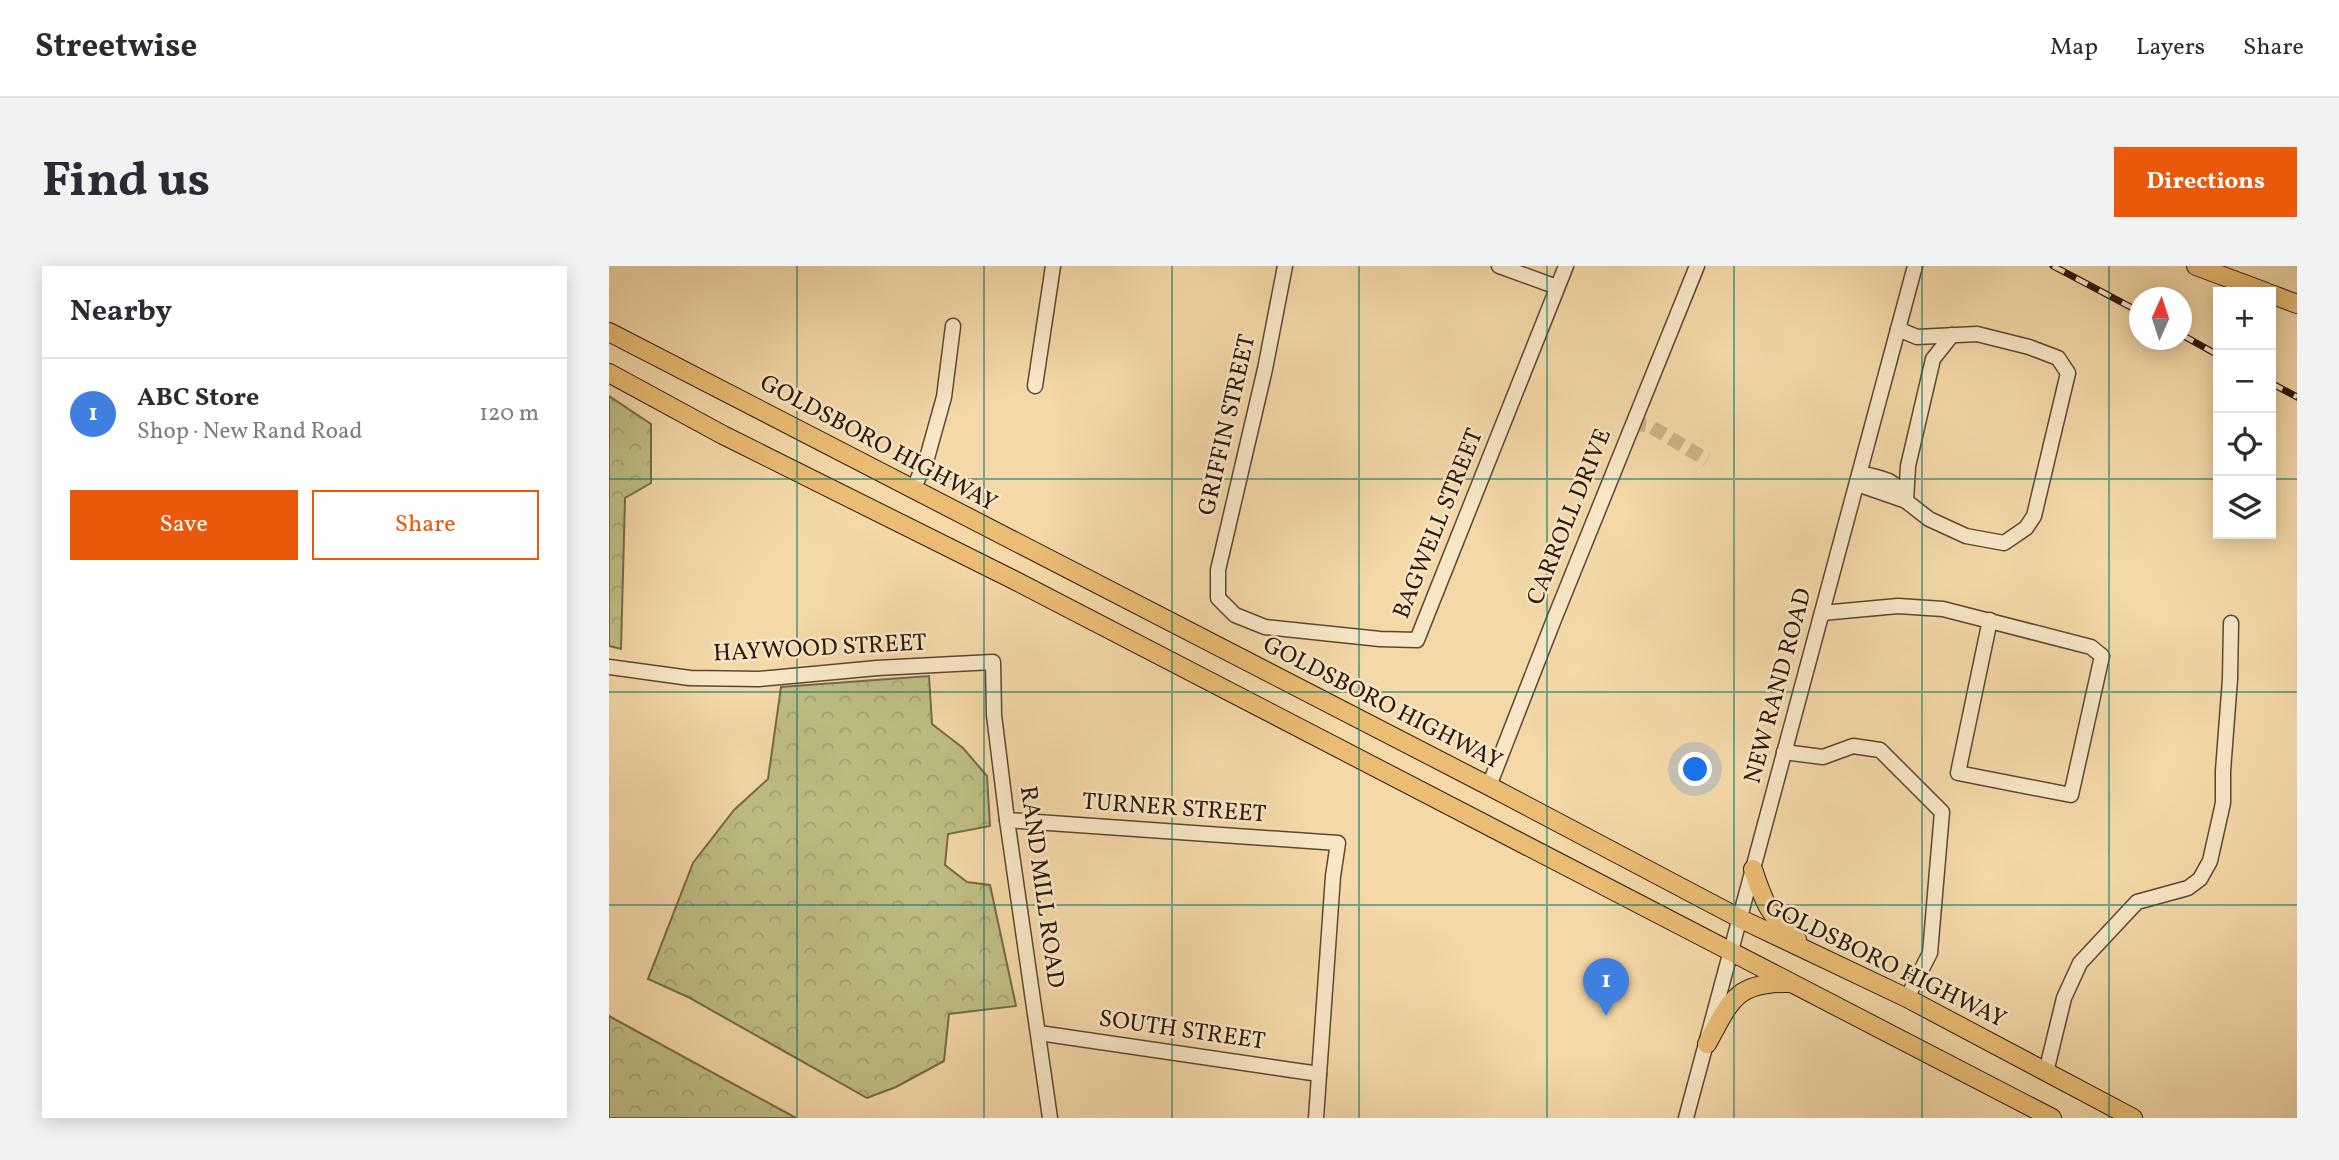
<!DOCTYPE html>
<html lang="en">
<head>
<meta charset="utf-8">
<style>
  :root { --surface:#fff; --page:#f2f2f3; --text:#2b2b33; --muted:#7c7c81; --line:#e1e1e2; --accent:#ea580c }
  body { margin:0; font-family:Vollkorn,serif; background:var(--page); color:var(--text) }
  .controls { position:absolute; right:21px; top:21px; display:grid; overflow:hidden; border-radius:0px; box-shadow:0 4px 18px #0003 }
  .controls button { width:63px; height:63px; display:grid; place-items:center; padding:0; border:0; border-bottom:2px solid var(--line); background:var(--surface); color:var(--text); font:35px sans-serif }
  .compass { position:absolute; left:1520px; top:21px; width:63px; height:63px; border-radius:50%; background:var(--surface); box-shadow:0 4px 18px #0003; rotate:3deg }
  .you { position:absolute; left:1087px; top:504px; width:24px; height:24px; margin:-18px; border:5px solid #fff; border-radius:50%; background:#1a73e8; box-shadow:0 0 0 10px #1a73e833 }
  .badge { display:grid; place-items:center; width:46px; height:46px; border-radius:50%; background:var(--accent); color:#fff; font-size:23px; font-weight:700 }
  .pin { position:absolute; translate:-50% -58px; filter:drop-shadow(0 2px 4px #0008) }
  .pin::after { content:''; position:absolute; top:37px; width:24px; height:21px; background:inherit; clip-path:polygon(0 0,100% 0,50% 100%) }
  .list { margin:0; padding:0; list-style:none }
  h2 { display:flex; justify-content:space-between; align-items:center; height:91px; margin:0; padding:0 28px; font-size:30px }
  h2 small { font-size:23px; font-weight:400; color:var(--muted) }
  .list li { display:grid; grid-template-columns:46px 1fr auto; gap:21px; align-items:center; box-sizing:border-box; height:112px; padding:0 28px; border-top:2px solid var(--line) }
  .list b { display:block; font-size:26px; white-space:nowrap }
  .list p { margin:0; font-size:23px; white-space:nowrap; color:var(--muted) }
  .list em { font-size:23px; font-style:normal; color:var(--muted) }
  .actions { display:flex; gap:14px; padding:21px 28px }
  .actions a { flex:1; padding:16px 0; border:2px solid var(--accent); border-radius:0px; text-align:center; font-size:24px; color:var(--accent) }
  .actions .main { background:var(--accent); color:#fff }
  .icon { flex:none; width:38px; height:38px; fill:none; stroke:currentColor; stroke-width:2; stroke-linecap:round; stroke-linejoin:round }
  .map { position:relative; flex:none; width:1688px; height:852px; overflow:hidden; border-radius:0px }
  header { display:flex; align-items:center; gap:42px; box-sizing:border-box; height:98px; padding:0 35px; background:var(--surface); border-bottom:2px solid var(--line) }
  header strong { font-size:33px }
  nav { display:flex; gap:38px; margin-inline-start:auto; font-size:24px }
  .intro { display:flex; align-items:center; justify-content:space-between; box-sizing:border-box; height:168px; padding:0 42px }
  h1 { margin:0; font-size:49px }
  .button { padding:18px 32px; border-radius:0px; background:var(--accent); color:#fff; font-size:24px; font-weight:700 }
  main { display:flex; gap:42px; padding:0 42px }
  aside { flex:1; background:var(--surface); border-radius:0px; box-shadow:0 4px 18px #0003 }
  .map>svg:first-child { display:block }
</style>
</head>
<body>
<header>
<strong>Streetwise</strong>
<nav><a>Map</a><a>Layers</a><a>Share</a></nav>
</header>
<div class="intro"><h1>Find us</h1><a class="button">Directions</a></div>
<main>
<aside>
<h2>Nearby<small></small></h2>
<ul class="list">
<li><span class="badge" style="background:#3f7fe0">1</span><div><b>ABC Store</b><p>Shop · New Rand Road</p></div><em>120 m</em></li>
</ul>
<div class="actions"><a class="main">Save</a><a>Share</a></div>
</aside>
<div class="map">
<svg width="1688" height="852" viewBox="0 0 1688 852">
  <defs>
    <pattern id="forest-crowns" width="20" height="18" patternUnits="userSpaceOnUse" patternTransform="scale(1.75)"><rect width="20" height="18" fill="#bfbe85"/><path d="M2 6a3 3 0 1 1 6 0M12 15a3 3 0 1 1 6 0" fill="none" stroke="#a4a372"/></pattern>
  </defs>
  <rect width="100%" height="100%" fill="#f4d8a8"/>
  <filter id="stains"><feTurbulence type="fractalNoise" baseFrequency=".00286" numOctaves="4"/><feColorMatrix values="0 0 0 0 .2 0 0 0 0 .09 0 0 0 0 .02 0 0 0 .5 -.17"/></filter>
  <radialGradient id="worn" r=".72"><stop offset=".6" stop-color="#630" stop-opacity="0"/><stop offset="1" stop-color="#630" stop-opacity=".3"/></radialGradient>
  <g fill="url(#forest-crowns)" stroke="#766a48" stroke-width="2">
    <polygon points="0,130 42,158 42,217 16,232 12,383 0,380"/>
    <polygon points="320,410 323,458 354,482 378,510 381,560 339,568 336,599 358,616 381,619 407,740 340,748 335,795 287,821 258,832 79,731 39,713 84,597 125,544 159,513 172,421"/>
    <polygon points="0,750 187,852 0,852"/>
  </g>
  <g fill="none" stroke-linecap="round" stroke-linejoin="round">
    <polyline stroke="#ccb188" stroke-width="14" stroke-dasharray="14 7" stroke-linecap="butt" points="1023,157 1041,160 1098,194"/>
    <defs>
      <g id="minor">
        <polyline points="676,0 656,103 609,304 609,332 626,349 656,361 771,373 808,374 957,0"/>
        <polyline points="890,0 948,21"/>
        <polyline points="426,120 444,0"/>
        <path d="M1251 207C1270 212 1290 213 1296 234"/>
        <polyline points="1248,218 1297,235 1320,253 1357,270 1395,277 1417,262 1425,250 1459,107 1449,92 1420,81 1368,68 1308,71 1289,63"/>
        <polyline points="304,224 318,192 335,131 344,60"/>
        <polyline points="1297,235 1299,200 1324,93 1343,69"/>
        <polyline points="1213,347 1289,340 1334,343 1482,381 1493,390 1462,529 1349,507 1381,354"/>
        <polyline points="0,401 81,412 150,413 268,402 384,396 385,449 398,554 441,852"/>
        <polyline points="1175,486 1214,491 1244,480 1271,484 1333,546 1321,687 1298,732"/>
        <polyline points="880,520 944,356 1088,0"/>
        <polyline points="398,554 729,577 724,610 707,852"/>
        <polyline points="430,767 710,808"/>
        <polyline points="1437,806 1455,732 1471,697 1528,636 1579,622 1591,613 1601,595 1614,537 1614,505 1621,413 1622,357"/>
        <polyline points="1077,852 1306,0"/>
      </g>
      <g id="major">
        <polyline points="1587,0 1657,26"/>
        <polyline points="1662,28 1688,38"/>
        <polyline points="0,66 880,520 1132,653 1298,732 1524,852"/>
        <polyline points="0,107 114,169 405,314 1443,852"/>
        <path d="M1144 603C1155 637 1161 651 1188 673"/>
        <path d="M1098 778C1121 736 1126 716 1179 717"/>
      </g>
    </defs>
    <use href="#minor" stroke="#5e4732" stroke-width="17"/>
    <use href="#major" stroke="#2c170a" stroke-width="20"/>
    <use href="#minor" stroke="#f8e6c6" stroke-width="14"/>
    <use href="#major" stroke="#eabc74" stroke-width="18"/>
    <defs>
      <g id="rail">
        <polyline points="1444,0 1531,46"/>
        <polyline points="1573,69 1609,89"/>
        <polyline points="1662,117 1688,131"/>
      </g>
    </defs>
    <use href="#rail" stroke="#2c170a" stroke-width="7"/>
    <use href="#rail" stroke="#f8e6c6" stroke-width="4.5" stroke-dasharray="13" stroke-linecap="butt"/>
  </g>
  <path fill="none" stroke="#0f766e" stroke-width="2" stroke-opacity="0.55" d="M188 0V852M375 0V852M563 0V852M750 0V852M938 0V852M1125 0V852M1313 0V852M1500 0V852M0 213H1609M1662 213H1688M0 426H1688M0 639H1688"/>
  <g text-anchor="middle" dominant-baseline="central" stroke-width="5" stroke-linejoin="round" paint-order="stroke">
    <g font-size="24" fill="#2c170a" stroke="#f8e6c6">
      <text transform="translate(619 159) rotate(-77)">GRIFFIN STREET</text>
      <text transform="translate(269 178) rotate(28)">GOLDSBORO HIGHWAY</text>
      <text transform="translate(961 251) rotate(-68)">CARROLL DRIVE</text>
      <text transform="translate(830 258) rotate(-68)">BAGWELL STREET</text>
      <text transform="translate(211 383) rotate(-3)">HAYWOOD STREET</text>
      <text transform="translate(1170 420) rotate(-75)">NEW RAND ROAD</text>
      <text transform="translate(773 438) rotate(27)">GOLDSBORO HIGHWAY</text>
      <text transform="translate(565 543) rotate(4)">TURNER STREET</text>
      <text transform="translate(432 621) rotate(82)">RAND MILL ROAD</text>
      <text transform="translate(1276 698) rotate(26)">GOLDSBORO HIGHWAY</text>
      <text transform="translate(573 765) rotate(8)">SOUTH STREET</text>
    </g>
  </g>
  <rect width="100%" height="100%" filter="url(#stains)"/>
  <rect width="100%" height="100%" fill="url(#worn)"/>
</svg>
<div class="controls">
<button>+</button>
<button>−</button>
<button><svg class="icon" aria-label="locate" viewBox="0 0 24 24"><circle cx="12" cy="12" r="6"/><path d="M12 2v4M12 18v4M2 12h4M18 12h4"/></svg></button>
<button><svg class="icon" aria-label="layers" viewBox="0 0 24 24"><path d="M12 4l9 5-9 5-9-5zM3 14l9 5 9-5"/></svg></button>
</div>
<svg class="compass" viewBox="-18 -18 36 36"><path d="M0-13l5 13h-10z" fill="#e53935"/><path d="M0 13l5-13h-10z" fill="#7c7c81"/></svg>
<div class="you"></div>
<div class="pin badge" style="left:997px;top:750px;background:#3f7fe0">1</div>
</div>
</main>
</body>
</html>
